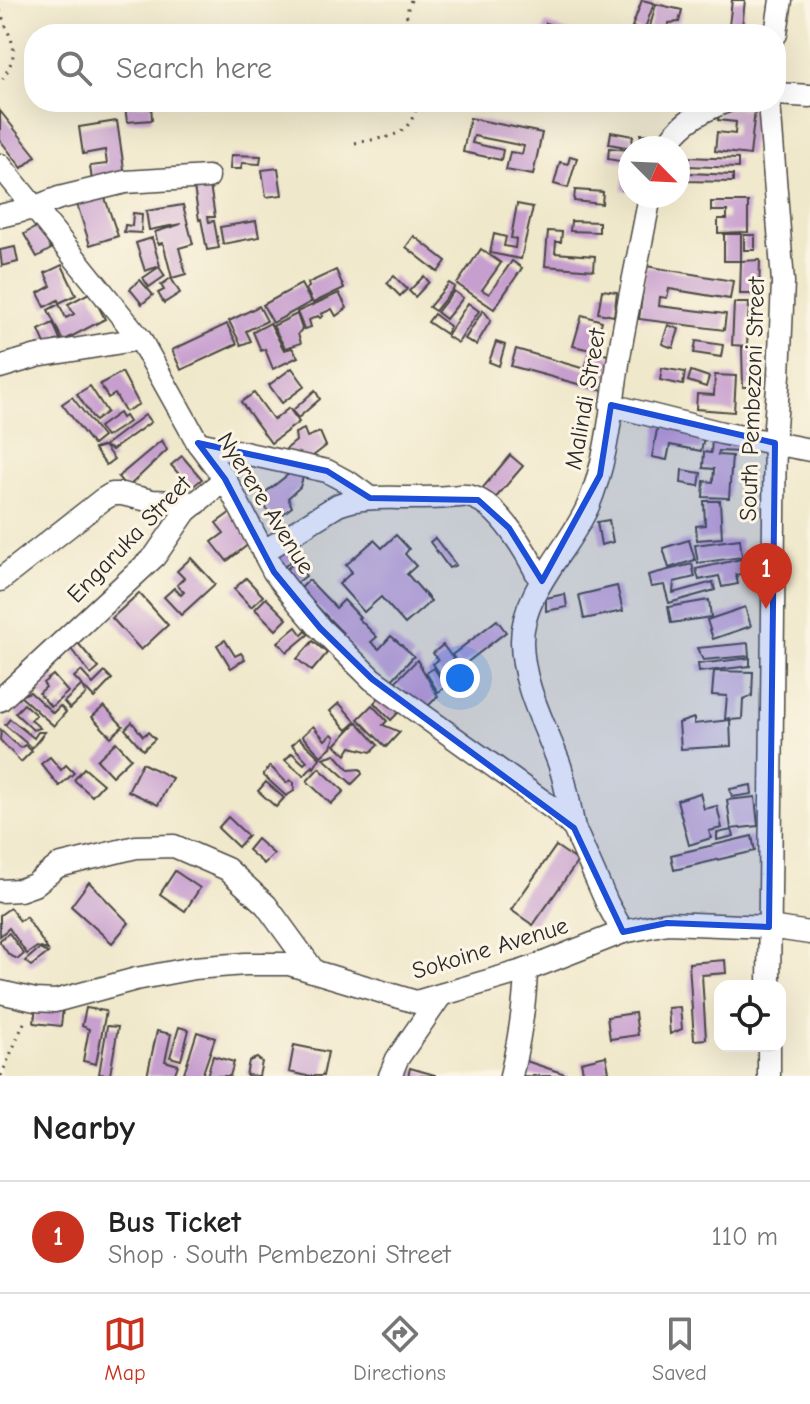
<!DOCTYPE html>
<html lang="en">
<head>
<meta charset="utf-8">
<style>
  :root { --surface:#fff; --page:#f2f2f2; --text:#222; --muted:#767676; --line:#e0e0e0; --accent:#c8321e }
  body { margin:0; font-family:"Comic Neue",sans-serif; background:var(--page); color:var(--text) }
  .controls { position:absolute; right:24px; bottom:24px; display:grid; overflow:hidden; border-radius:16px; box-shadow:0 8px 32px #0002 }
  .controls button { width:72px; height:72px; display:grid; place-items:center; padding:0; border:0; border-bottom:2px solid var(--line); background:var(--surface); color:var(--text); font:40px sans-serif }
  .compass { position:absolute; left:618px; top:136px; width:72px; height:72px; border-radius:50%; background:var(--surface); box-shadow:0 8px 32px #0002; rotate:114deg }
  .you { position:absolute; left:460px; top:678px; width:28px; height:28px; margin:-20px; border:6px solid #fff; border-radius:50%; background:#1a73e8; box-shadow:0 0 0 12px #1a73e833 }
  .badge { display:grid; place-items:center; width:52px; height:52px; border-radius:50%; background:var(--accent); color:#fff; font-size:26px; font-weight:700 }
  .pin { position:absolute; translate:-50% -66px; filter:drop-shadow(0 2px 4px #0008) }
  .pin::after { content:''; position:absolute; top:42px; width:28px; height:24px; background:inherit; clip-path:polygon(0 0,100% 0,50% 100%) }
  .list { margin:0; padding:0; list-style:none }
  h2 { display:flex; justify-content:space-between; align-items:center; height:104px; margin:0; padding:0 32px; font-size:34px }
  h2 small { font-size:26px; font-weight:400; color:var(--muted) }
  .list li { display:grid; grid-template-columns:52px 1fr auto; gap:24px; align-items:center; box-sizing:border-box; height:112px; padding:0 32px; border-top:2px solid var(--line) }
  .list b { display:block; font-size:30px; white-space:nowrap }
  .list p { margin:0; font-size:26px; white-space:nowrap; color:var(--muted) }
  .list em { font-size:26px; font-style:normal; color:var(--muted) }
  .icon { flex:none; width:44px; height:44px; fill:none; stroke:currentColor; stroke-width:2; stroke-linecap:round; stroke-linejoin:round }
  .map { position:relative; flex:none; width:810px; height:1076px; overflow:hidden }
  .search { position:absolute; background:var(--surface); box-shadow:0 8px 32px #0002; left:24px; right:24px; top:24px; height:88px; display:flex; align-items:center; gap:20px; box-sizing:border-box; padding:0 28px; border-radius:32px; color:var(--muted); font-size:30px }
  .sheet { height:216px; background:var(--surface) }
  nav { display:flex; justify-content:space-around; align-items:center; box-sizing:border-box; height:112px; border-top:2px solid var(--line); background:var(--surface); font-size:22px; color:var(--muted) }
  nav a { display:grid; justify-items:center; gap:4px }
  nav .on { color:var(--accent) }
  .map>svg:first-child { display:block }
</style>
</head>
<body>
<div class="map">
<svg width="810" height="1076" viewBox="0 0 810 1076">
  <rect width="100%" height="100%" fill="#fcf5e5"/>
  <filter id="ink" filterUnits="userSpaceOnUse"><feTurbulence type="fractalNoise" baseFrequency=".0125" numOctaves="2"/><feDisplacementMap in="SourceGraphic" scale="16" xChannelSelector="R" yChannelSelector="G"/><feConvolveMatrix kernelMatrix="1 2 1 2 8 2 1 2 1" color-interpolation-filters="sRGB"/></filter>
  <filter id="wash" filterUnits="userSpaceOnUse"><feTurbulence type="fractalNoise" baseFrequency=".006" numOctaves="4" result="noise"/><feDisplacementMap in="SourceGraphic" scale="32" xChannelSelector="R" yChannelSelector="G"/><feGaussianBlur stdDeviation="1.8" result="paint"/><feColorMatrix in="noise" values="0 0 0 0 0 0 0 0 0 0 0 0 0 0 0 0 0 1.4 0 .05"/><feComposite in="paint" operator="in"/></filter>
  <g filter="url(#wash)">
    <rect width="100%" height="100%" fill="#f0e8cb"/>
    <g id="blocks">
      <g fill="#c79fcf">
        <polygon points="642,0 654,3 644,31 632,27"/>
        <polygon points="732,0 745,0 742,27 729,26"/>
        <polygon points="656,4 682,10 679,22 669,23 666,34 648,34"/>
        <polygon points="546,23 575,34 542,34"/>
        <polygon points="151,104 152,120 127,122 125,106"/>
        <polygon points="720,107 755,110 750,155 715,151 717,132 735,134 736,122 718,120"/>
        <polygon points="0,111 36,156 22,168 0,140"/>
        <polygon points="470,118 542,133 533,175 506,170 510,152 522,154 524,146 474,136 472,143 503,150 501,160 463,152"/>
        <polygon points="117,121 125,176 92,181 90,166 107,164 105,150 83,154 79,127"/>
        <polygon points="611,132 633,136 631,148 609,144"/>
        <polygon points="641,134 654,135 652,148 639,148"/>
        <polygon points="609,148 630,150 630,191 622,190 625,162 608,159"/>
        <polygon points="231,155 261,156 260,164 242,163 241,169 230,169"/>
        <polygon points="570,156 577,158 568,188 554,184 560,162 568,164"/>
        <polygon points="686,157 738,159 738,168 689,166 689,173 733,175 733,182 685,181"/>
        <polygon points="278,168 282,195 266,197 262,170"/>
        <polygon points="210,185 215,217 208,217 209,222 214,221 219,248 207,250 201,219 199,220 194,187"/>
        <polygon points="575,190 603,192 602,204 574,201"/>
        <polygon points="104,195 118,236 90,245 77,204"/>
        <polygon points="711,202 748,202 748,232 718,233 718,219 727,219 727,211 711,211"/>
        <polygon points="517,204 533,207 521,259 490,253 494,234 506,237 504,246 515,248 516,239 511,238"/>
        <polygon points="183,205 193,244 179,248 186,274 172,278 163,243 158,244 155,232 181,224 149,230 146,211"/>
        <polygon points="133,213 142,214 141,233 124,232 125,225 132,226"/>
        <polygon points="256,221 259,237 223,244 220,227"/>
        <polygon points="571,221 599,222 599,232 570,231"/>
        <polygon points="38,226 51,249 37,257 24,234"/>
        <polygon points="548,231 562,232 561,242 556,242 555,253 595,256 594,270 545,266"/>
        <rect x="724" y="234" width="17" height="27"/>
        <rect x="744" y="235" width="11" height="15"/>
        <polygon points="414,236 446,261 438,272 406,247"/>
        <polygon points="152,238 160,266 145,271 136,243"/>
        <polygon points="15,247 18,262 2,266 0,250"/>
        <polygon points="481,249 501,263 482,290 489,294 512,261 522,268 494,309 457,284"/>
        <polygon points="760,260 759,294 740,294 741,261"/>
        <polygon points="62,265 76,295 59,303 58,300 45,307 38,293 51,286 45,273"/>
        <polygon points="646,266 733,281 730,299 669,289 667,298 660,297 659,306 726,314 724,330 639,319"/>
        <polygon points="159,267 165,276 149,287 143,278"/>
        <polygon points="336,270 344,288 313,303 306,289 309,287 308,283"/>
        <polygon points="394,276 407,289 400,296 387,283"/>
        <polygon points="424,276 429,282 415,297 409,291"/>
        <polygon points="171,278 180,293 164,303 158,293 164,290 161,285"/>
        <polygon points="140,280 153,295 142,304 130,289"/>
        <polygon points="449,283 455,287 435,311 429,307"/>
        <polygon points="301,284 311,302 273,323 263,305"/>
        <polygon points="602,290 617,292 614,316 598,313"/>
        <polygon points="454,291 463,298 446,319 437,312"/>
        <polygon points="91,292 105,319 63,341 48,310 59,304 66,318 74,314 68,304"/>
        <polygon points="339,293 347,308 336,316 332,309 321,314 323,316 320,318 318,316 309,320 311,327 304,329 297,312"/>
        <polygon points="468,303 479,311 458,343 447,336"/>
        <polygon points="734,303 749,303 747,346 732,345"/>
        <polygon points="259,306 267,321 246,331 251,341 241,345 229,321"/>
        <polygon points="483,310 491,320 476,345 465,339"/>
        <polygon points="297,314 302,329 298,334 301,343 285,348 273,326"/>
        <polygon points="434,314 450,326 446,334 428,322"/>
        <polygon points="582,315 602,321 594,351 614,357 604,391 511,366 516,349 585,369 591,350 573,346"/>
        <polygon points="53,323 60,339 46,346 39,330"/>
        <polygon points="270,323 284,350 292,348 298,357 273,369 265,349 261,351 253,332"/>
        <polygon points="227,324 237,344 181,370 172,350"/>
        <polygon points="668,325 679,329 673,348 662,344"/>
        <polygon points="696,341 723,345 721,357 694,353"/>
        <polygon points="496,342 505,345 499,366 489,362"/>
        <polygon points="742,347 754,347 755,387 743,387"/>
        <polygon points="292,368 305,386 282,403 269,385"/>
        <polygon points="662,368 685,372 683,385 660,380"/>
        <polygon points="691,371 709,377 706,387 688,381"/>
        <polygon points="122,372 139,404 125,412 115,394 108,398 100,384"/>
        <polygon points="715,375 736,376 734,412 696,409 697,394 714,395"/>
        <polygon points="90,386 107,412 95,421 77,394"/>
        <polygon points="315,390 320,399 298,418 292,411"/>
        <polygon points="254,393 274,420 289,408 299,422 271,443 241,402"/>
        <polygon points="72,397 103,437 93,445 62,404"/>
        <polygon points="119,413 122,418 125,416 129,422 106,437 99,427"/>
        <polygon points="145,415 151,422 112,450 104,446"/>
        <polygon points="658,424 705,433 701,451 670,445 667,460 652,457"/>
        <polygon points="304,429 307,437 320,432 326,446 304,463 297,453 290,458 285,450 296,441 295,433"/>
        <polygon points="712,439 741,441 740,452 719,451 718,455 732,456 729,498 703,497 704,481 713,482 714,469 703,468 704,452 711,453"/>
        <polygon points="162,440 167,450 127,488 118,477"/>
        <polygon points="104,446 114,459 106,465 94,449"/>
        <polygon points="510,455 523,466 493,501 481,490"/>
        <polygon points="182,456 202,479 191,488 171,465"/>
        <polygon points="298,467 304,474 300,487 288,498 292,507 275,520 258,498"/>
        <polygon points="682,470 701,473 699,486 681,483"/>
        <polygon points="704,501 720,501 722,538 697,540 696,526 705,525"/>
        <polygon points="231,512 254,540 227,561 212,542 224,533 216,523"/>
        <polygon points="609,520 613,542 601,545 597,522"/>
        <polygon points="396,535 409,549 405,554 416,566 407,574 431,601 405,624 381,597 364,612 339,584 352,572 346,565 374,540 382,548"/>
        <polygon points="435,538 456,565 449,568 430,542"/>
        <polygon points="740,539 742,557 698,563 695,545"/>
        <polygon points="689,540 695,560 669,568 663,548"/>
        <polygon points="282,545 294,558 283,568 271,555"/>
        <polygon points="191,558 215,584 181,615 164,597 174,588 181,595 184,592 177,585 184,578 177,571"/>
        <polygon points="741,559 744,573 736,575 738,584 722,587 719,576 699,580 696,569"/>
        <polygon points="296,562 306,576 294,585 285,570"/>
        <polygon points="692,564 695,577 674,582 673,593 713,582 715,590 669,603 664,585 651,587 648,575"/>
        <polygon points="246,578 263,596 251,607 234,589"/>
        <polygon points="309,580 336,608 344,600 360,617 358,618 377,637 371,642 379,649 391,636 414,656 391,681 340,636 343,633 300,589"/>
        <polygon points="617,586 623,611 584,619 579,595"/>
        <polygon points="139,593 168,625 141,650 112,618"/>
        <polygon points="565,594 567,607 546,611 546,598"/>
        <polygon points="266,598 287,619 276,630 255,609"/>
        <polygon points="709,600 711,617 671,623 668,607"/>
        <polygon points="745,607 751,626 713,639 707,620"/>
        <polygon points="497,620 506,632 461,667 452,655"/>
        <polygon points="296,627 302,635 306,631 309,634 287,652 278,642"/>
        <polygon points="225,640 235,656 241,653 245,659 231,668 217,645"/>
        <polygon points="313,641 327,653 312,671 297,659"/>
        <polygon points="78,643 99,668 91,675 71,649"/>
        <polygon points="748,643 749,656 703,660 697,648"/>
        <polygon points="443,645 463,672 447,684 433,664 438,660 433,653"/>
        <polygon points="750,658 750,666 699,672 698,664"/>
        <polygon points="417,660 438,696 423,711 395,682"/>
        <polygon points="434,668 446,687 438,692 426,673"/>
        <polygon points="81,671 93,684 105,672 112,679 94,698 74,677"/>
        <polygon points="714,671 753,672 752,696 743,699 742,719 730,720 730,718 725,719 727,696 712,695"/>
        <polygon points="53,675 68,692 51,707 39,693 46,687 43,683"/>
        <polygon points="82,685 86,694 70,709 64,702"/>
        <polygon points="30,692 53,713 60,706 66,712 54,726 20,696"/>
        <polygon points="382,694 399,712 391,720 374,703"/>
        <polygon points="339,703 356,722 347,730 330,711"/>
        <polygon points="24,704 36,715 31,720 40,728 33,730 15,713"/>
        <polygon points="372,705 387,721 383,725 400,732 386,747 358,719"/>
        <polygon points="104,706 123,726 111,737 92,717"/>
        <polygon points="694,718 694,724 730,720 731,746 681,749 679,723"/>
        <polygon points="10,719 34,738 38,732 45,732 32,748 5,725"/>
        <polygon points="132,722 143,736 148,732 155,739 143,750 125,729"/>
        <polygon points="357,722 378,745 371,752 351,747 346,755 335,745"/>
        <polygon points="313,726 325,740 332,734 335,737 331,747 321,756 302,736"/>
        <polygon points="1,730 20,748 25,745 32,751 21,762 0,740"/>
        <polygon points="299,738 320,758 314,768 313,766 304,776 285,760 292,753 304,764 307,761 292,745"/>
        <polygon points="116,742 131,758 112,776 97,760"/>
        <polygon points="335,754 349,770 360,769 362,774 352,784 323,758"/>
        <polygon points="50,757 61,770 66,765 74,773 59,786 41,764"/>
        <polygon points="142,763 172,778 158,805 128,791"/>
        <polygon points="270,766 287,783 290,780 294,783 294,791 286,796 263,775"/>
        <polygon points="84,768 103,784 92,796 74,780"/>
        <polygon points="319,768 344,791 331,804 307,781"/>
        <polygon points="266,782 284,798 276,807 258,791"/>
        <polygon points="751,785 752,794 732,797 730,789"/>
        <polygon points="700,793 704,809 717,806 722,828 709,831 711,838 689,845 677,800"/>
        <polygon points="755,797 758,826 731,829 727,800"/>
        <polygon points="228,817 248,836 238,847 218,828"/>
        <polygon points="732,830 734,836 717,840 717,833"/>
        <polygon points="752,836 755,851 674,870 671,855"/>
        <polygon points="257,839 274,854 264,864 248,850"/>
        <polygon points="556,846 578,861 533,925 511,910"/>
        <polygon points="175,871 200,888 185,911 160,894"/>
        <polygon points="89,882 129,923 112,943 71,906"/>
        <polygon points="10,908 20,921 26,917 48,950 37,947 27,954 9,928 0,936 0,915"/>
        <polygon points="9,933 24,954 18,959 9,955 0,942 0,940"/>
        <polygon points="39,949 48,953 31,966 25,961"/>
        <polygon points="725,960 726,973 702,975 706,1039 694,1040 689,963"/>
        <polygon points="36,1005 63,1008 61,1026 34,1023"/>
        <polygon points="680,1007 682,1029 670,1034 668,1008"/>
        <polygon points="86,1008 106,1011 96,1064 83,1061 89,1029 82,1026"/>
        <polygon points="635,1013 638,1035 610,1039 607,1017"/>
        <polygon points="107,1026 118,1027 110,1075 99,1074"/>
        <polygon points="179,1027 189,1030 181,1060 170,1057"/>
        <polygon points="157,1031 171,1034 165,1061 178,1065 174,1076 147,1076"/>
        <polygon points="197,1032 215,1038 202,1076 183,1076"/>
        <polygon points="294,1045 328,1052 323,1076 307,1076 289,1072"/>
        <polygon points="213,1056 234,1062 230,1076 207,1076"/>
        <polygon points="606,1056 609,1072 584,1076 581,1062"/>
        <polygon points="257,1058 262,1062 259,1076 246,1075 249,1061"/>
        <polygon points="523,1060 568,1075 568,1076 518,1076"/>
        <polygon points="410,1068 435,1075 435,1076 408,1076"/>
      </g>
    </g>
  </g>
  <g filter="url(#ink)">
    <use href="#blocks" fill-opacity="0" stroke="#494743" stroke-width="2"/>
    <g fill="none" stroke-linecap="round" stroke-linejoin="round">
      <defs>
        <g id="minor">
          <polyline points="776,34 781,0"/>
          <polyline points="776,94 810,96"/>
          <path d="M665 148C678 124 700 111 725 102"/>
          <polyline points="0,165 140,339 198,443 225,479 274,572 296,600 320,628 372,679 555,810 574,828 607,903 623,932"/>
          <polyline points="0,216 33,208 59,198 125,182 208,177"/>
          <polyline points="0,367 37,356 140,339"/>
          <polyline points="611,405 722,433 810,450"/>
          <polyline points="198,443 327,471 351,484 370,498"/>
          <path d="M263 552 338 505C361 496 386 498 411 498 423 498 436 498 448 497 454 497 461 495 467 496 498 500 529 556 541 582"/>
          <polyline points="0,580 102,500 112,494 122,494 152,501 197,503"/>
          <polyline points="0,700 155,556 186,511 225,479"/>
          <path d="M574 828C569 806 566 783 559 763 544 723 522 684 522 641 522 592 569 549 588 506 608 459 611 407 619 357 628 303 640 250 650 196"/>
          <polyline points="0,891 20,890 34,885 58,866 136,847 174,846 227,869 266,905 314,971"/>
          <polyline points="769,986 775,426 779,375 783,282 769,102"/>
          <polyline points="0,992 35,1000 55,1001 136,979 194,968 245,964 289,964 416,1002 526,970 623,932 667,923 769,927 810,933"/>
          <polyline points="769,1046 769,1076"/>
          <polyline points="390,1076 397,1059 441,995"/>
          <path d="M511 1076C519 1041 525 1006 526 970"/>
        </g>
      </defs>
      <use href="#minor" stroke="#494743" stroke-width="25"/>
      <g stroke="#494743" stroke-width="3" stroke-dasharray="2 6" stroke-linecap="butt">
        <polyline points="411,0 406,14 414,34"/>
        <path d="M0 10C12 48 23 45 0 84"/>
        <path d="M355 143C388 136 409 140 418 102"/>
        <polyline points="1,1076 26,1018"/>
      </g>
      <use href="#minor" stroke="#fff" stroke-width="22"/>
    </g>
  </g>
  <path fill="#1d4ed8" fill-opacity="0.2" stroke="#1d4ed8" stroke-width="6" stroke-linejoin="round" d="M611 405 775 443 769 927 667 923 623 932 574 828 372 679 320 628 274 572 225 479 198 443 327 471 370 498 478 500 509 528 542 581 600 475Z"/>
  <g text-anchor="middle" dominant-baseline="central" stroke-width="6" stroke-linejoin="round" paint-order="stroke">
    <g font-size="24" fill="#2b2b2b" stroke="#fcf5e5">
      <text transform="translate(585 399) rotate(-80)">Malindi Street</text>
      <text transform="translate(752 399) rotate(-88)">South Pembezoni Street</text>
      <text transform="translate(266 503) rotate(58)">Nyerere Avenue</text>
      <text transform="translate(129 539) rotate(-46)">Engaruka Street</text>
      <text transform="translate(490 948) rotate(-17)">Sokoine Avenue</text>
    </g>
  </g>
</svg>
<div class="controls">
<button><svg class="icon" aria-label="locate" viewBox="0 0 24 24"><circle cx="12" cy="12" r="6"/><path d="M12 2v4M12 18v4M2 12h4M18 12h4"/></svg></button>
</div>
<svg class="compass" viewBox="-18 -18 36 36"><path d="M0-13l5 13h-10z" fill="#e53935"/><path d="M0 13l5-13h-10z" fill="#767676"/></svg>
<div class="you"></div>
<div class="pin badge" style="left:766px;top:609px">1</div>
<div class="search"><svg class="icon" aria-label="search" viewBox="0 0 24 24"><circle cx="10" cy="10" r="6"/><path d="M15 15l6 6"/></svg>Search here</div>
</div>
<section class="sheet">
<h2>Nearby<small></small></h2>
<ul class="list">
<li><span class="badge">1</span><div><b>Bus Ticket</b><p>Shop · South Pembezoni Street</p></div><em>110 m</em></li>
</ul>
</section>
<nav>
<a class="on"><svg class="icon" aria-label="map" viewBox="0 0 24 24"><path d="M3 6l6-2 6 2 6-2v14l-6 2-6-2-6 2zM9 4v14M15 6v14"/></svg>Map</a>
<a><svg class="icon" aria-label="directions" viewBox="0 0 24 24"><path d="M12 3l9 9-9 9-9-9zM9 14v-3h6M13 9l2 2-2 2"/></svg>Directions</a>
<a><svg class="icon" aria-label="saved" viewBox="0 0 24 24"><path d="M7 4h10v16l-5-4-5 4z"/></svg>Saved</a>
</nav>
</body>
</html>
